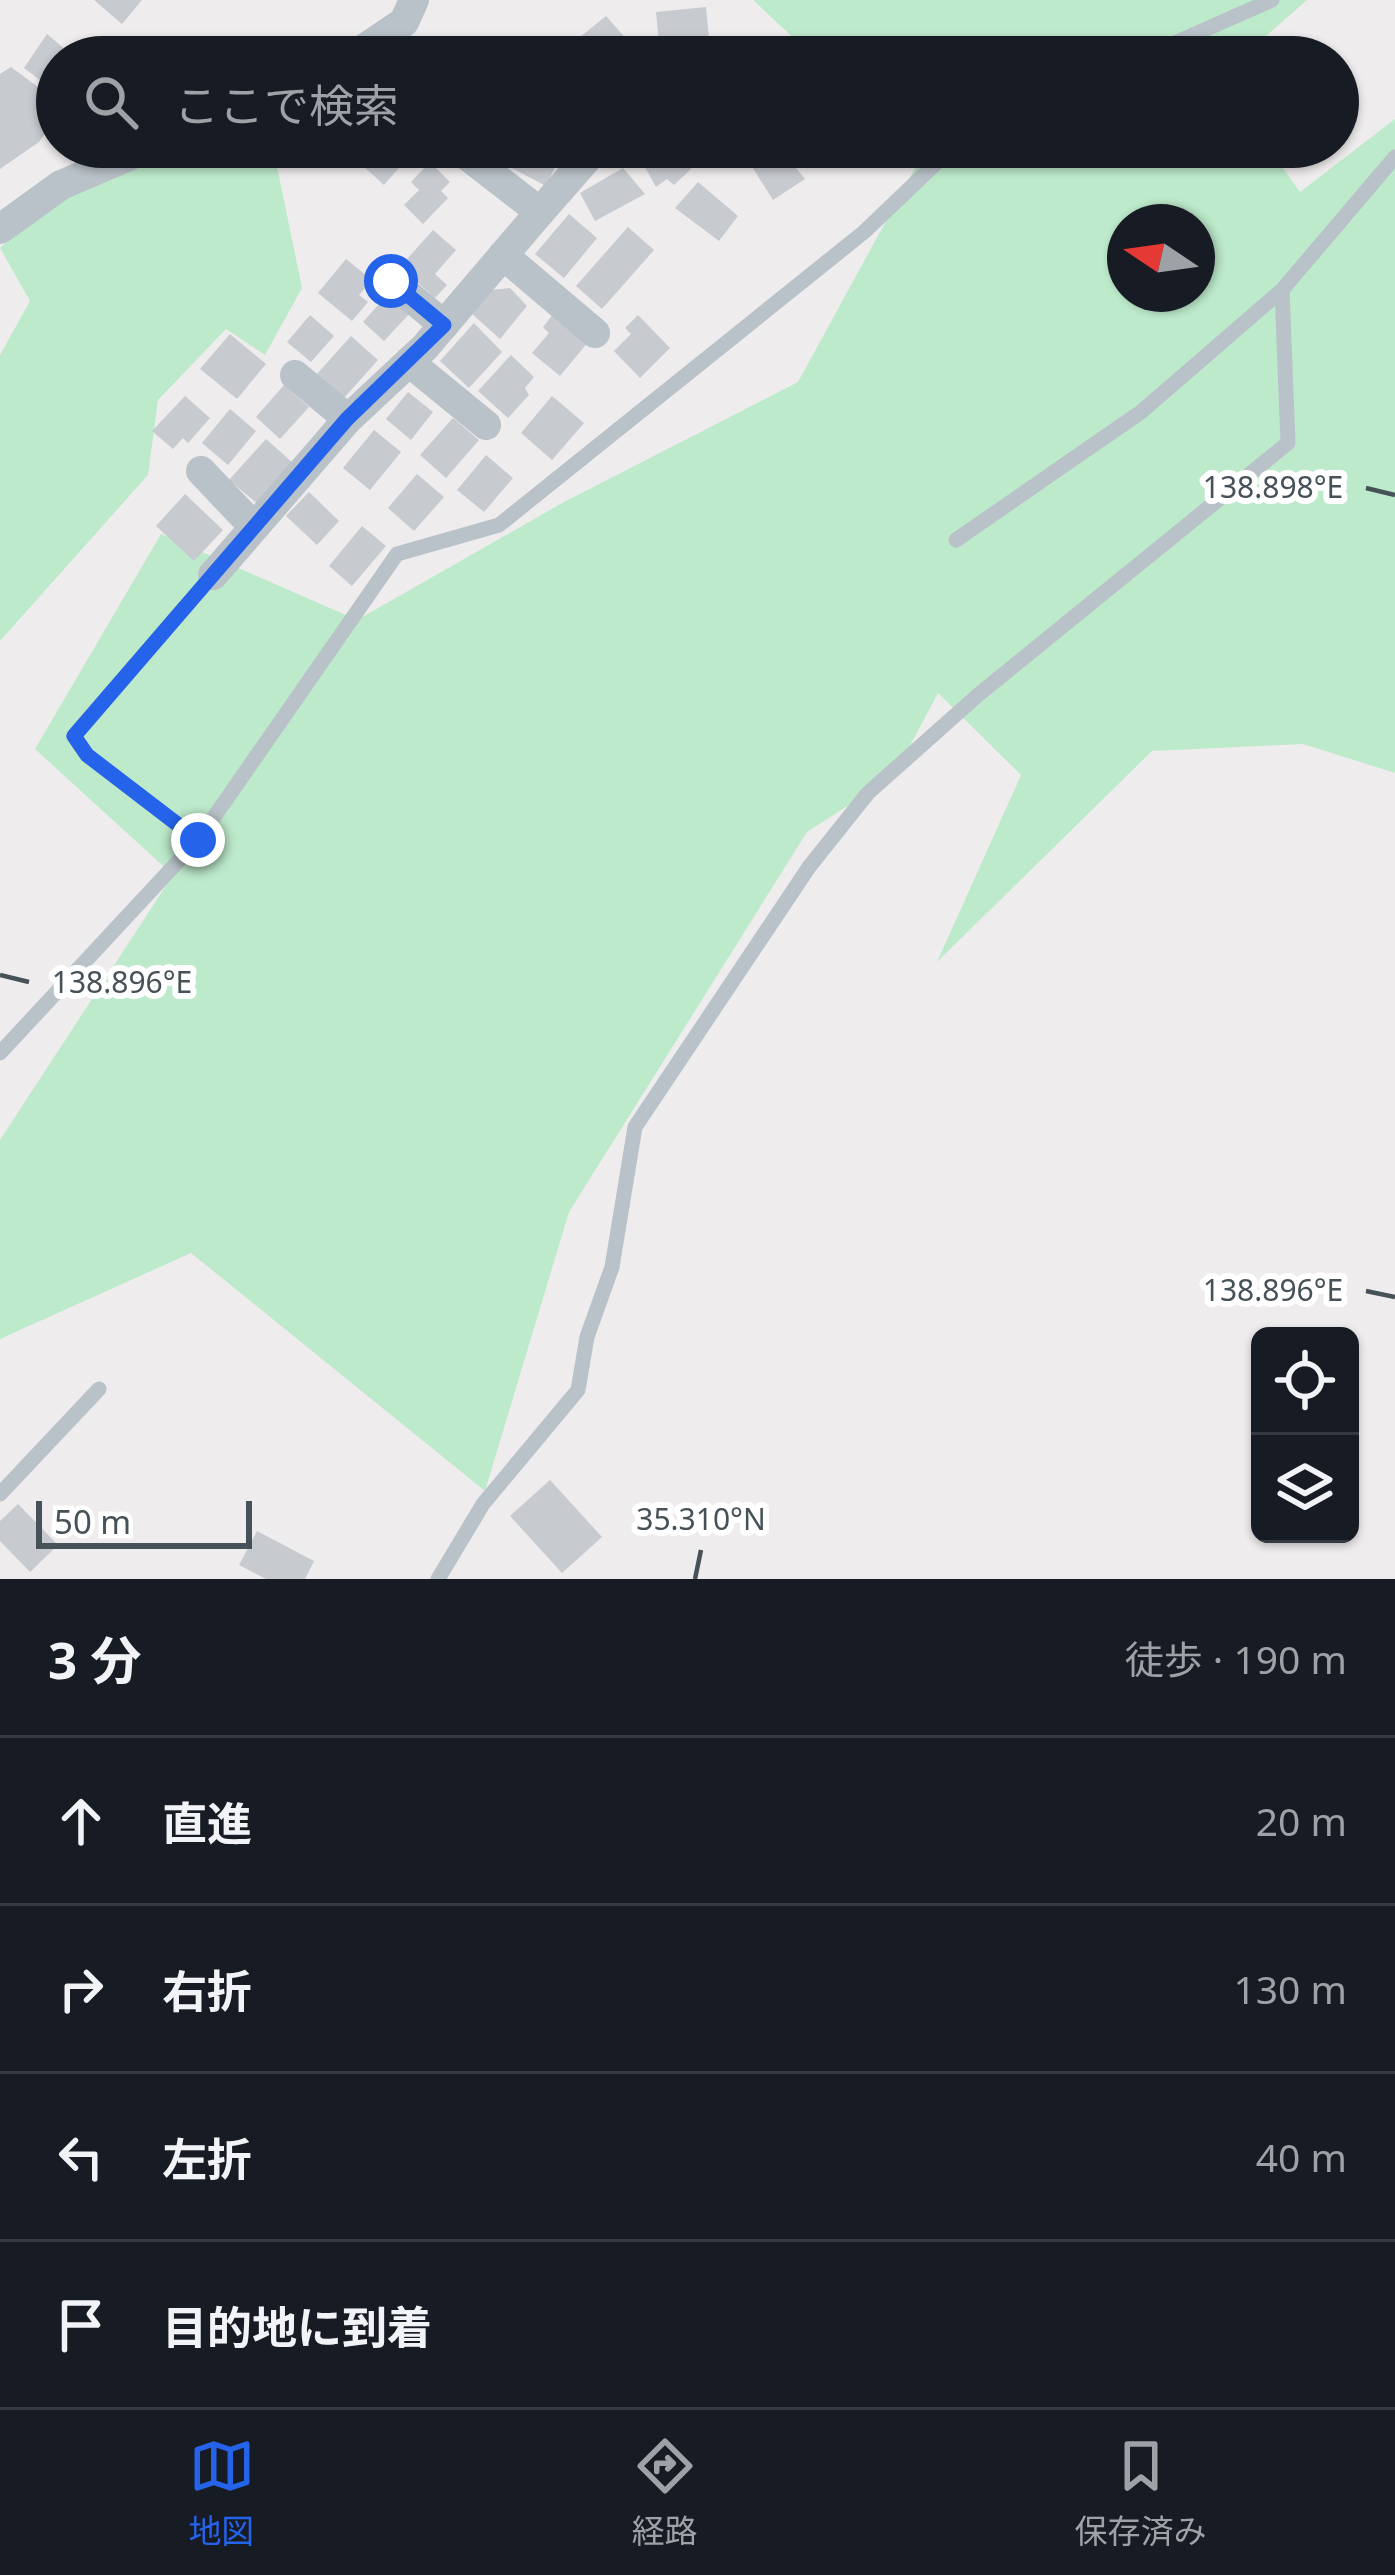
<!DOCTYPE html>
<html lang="ja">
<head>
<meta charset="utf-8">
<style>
  :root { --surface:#171b24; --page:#242831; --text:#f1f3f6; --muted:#9ea1a6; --line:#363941; --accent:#2563eb }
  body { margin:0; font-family:"Noto Sans","Noto Sans JP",sans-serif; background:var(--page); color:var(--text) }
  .controls { position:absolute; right:36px; bottom:36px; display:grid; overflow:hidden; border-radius:18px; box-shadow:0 3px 9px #0004 }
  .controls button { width:108px; height:108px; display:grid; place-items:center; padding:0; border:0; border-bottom:3px solid var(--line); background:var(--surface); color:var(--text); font:60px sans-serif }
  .compass { position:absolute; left:1107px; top:204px; width:108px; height:108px; border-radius:50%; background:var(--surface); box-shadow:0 3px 9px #0004; rotate:283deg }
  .scale { position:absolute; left:36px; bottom:30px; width:216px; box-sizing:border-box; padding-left:12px; border:6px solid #465158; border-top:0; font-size:33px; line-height:42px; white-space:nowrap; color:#465158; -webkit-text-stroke:9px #fff; paint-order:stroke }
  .stop { position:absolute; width:36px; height:36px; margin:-27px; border:9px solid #2563eb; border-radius:50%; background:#fff }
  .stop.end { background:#2563eb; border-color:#fff; box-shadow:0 3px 12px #0008 }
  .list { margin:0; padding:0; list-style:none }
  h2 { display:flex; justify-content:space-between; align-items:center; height:156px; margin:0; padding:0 48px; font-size:51px }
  h2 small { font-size:39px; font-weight:400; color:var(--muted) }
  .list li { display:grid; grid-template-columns:78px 1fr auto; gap:36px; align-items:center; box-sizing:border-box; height:168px; padding:0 48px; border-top:3px solid var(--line) }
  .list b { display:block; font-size:45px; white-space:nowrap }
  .list em { font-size:39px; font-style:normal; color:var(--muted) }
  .icon { flex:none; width:66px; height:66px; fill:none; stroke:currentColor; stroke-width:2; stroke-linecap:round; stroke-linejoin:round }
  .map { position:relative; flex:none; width:1395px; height:1579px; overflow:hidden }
  .search { position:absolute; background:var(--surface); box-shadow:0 3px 9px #0004; left:36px; right:36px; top:36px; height:132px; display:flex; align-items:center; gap:30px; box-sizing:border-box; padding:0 42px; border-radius:66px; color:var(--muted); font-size:45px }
  .sheet { height:828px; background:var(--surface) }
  nav { display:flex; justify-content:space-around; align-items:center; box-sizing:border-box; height:168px; border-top:3px solid var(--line); background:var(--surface); font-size:33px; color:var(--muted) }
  nav a { display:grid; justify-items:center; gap:6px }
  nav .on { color:var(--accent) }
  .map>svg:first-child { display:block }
</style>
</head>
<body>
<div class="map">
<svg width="1395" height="1579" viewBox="0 0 1395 1579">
  <rect width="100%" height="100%" fill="#efeced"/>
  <g fill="#bdeacb" fill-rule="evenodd">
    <polygon points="753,0 1307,0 1265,37 1261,57 814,57"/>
    <path d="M1395 119V773L1303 744 1152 751 937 962 1021 775 938 693 894 776 807 832 569 1212 485 1491 191 1253 0 1339V1140L173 875 35 749 161 534 357 620 564 502 798 382 921 157 911 147H1268L1300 192ZM1125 222H1197V294H1125Z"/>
    <path d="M174 147H273L302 288 265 355 226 329 158 400 148 475 0 641V355L30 301 0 248C51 198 107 172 174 147Z"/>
  </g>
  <g fill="#c7cacf">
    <polygon points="94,0 142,0 122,24"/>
    <polygon points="706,7 710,48 660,53 656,12"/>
    <polygon points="606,16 629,42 613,57 579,57 569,46"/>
    <polygon points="47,34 74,57 57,57 53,90 24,68"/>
    <polygon points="11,67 57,101 57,117 39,142 0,169 0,74"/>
    <polygon points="377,147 406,147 412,153 384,185 361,164"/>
    <polygon points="516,147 537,147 557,163 546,186 504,164"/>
    <polygon points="634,147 677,147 691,169 674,185 667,179 656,187"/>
    <polygon points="779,147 805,179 773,200 751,165"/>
    <polygon points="430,162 450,182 441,191 448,198 423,224 404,205 419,190 411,182"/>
    <polygon points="623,168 645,194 595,221 580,193"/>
    <polygon points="698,182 738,216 719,241 675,208"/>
    <polygon points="569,214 597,238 564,278 535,254"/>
    <polygon points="628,227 654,250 602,309 576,286"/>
    <polygon points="433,230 456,250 435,274 447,285 435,298 400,267"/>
    <polygon points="346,259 372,280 359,295 368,302 352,321 318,293"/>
    <polygon points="510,288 527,306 500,339 471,313 491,290"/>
    <polygon points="388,294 410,313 384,341 363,322"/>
    <polygon points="554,313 589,341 560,376 532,353 549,333 543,327"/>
    <polygon points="310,315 334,336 311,362 287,342"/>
    <polygon points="638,315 670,348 640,378 614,351 631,334 625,328"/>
    <polygon points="474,323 502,352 469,388 440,361"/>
    <polygon points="230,334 266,364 237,399 200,369"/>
    <polygon points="351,336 378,360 344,398 317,374"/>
    <polygon points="511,355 534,377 525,388 529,395 508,418 478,391"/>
    <polygon points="284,385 309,407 280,439 256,417"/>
    <polygon points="408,392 433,412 411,440 386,419"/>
    <polygon points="185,396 210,418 188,443 183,438 173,449 152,431"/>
    <polygon points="552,396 584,423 552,460 521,433"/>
    <polygon points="230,409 256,431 228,465 202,443"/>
    <polygon points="453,418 479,440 446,478 420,455"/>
    <polygon points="374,430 401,452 370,490 343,468"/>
    <polygon points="266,439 293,463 259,505 229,480"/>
    <polygon points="486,455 513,478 484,512 457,490"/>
    <polygon points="417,474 444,497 414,531 388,508"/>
    <polygon points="309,492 339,521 317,545 286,516"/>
    <polygon points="185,494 223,530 194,561 156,526"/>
    <polygon points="362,526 386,546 352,586 329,566"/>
    <polygon points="550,1480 602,1537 562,1573 510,1516"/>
    <polygon points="18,1504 58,1545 30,1572 0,1541 0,1521"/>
    <polygon points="257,1531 314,1561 305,1579 266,1579 239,1565"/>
  </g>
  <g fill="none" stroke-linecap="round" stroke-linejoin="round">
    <g stroke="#b9c2c8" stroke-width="15">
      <polyline points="1143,57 1272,0"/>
      <polyline points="956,540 1141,412 1282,290 1395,157"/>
      <polyline points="198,840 87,755 74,736 213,575"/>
      <polyline points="0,1053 198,840 397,554 499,525 864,232 953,147"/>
      <polyline points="0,1494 99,1389"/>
      <polyline points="438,1579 483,1504 578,1390 587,1337 612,1267 635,1127 809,867 868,793 978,695 1288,443 1282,290"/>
    </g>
    <g stroke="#b9c2c8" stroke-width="30">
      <polyline points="352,57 404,22 414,0"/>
      <polyline points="717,147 721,151"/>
      <polyline points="540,212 597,147"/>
      <polyline points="0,229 61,185 150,147"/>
      <polyline points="503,255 595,333"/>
      <polyline points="391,281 444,325"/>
      <polyline points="409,362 486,425"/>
      <polyline points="295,375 348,419"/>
      <polyline points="201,471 254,527"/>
      <polyline points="213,575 348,419 425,347 540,212 456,147"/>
    </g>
  </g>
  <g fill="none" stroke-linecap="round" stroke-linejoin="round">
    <polyline stroke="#2563eb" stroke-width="15" points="198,840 87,755 74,736 347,419 444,325 391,281"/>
  </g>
  <path fill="none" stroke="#465158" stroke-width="4.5" d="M1366 488 1395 495M0 975 29 982M1366 1291 1395 1297M695 1579 701 1550"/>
  <g font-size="30" text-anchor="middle" fill="#465158" stroke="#fff" stroke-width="12" stroke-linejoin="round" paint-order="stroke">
    <text x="1273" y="498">138.898°E</text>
    <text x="122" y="993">138.896°E</text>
    <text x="1273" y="1301">138.896°E</text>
    <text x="701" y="1530">35.310°N</text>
  </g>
</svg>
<div class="controls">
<button><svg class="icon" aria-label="locate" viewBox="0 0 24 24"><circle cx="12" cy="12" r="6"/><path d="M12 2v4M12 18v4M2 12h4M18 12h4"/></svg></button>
<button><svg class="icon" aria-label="layers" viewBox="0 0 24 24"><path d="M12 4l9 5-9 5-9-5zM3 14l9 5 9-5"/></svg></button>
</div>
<svg class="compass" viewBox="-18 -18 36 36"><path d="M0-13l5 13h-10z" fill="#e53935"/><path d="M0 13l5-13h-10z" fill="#9ea1a6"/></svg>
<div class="scale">50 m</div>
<div class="stop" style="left:391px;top:281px"></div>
<div class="stop end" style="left:198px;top:840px"></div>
<div class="search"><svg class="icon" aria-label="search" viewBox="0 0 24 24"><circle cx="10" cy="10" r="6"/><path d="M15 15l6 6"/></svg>ここで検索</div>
</div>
<section class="sheet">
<h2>3 分<small>徒歩 · 190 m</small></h2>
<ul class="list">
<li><svg class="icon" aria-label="ahead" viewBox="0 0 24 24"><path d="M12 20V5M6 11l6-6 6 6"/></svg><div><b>直進</b></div><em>20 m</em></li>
<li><svg class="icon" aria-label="right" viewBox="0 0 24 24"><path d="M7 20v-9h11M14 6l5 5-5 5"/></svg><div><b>右折</b></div><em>130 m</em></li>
<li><svg class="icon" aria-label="left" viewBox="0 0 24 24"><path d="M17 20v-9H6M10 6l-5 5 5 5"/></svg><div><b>左折</b></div><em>40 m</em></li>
<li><svg class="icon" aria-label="arrive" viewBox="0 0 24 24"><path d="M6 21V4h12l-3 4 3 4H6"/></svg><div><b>目的地に到着</b></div></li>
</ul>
</section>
<nav>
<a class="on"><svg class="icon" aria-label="map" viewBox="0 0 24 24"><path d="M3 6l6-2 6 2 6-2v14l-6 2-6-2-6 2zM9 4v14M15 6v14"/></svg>地図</a>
<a><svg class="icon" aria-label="directions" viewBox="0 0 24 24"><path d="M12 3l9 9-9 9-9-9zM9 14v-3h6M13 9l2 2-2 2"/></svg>経路</a>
<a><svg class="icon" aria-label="saved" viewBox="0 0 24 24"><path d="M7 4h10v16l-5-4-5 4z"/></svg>保存済み</a>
</nav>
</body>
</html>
